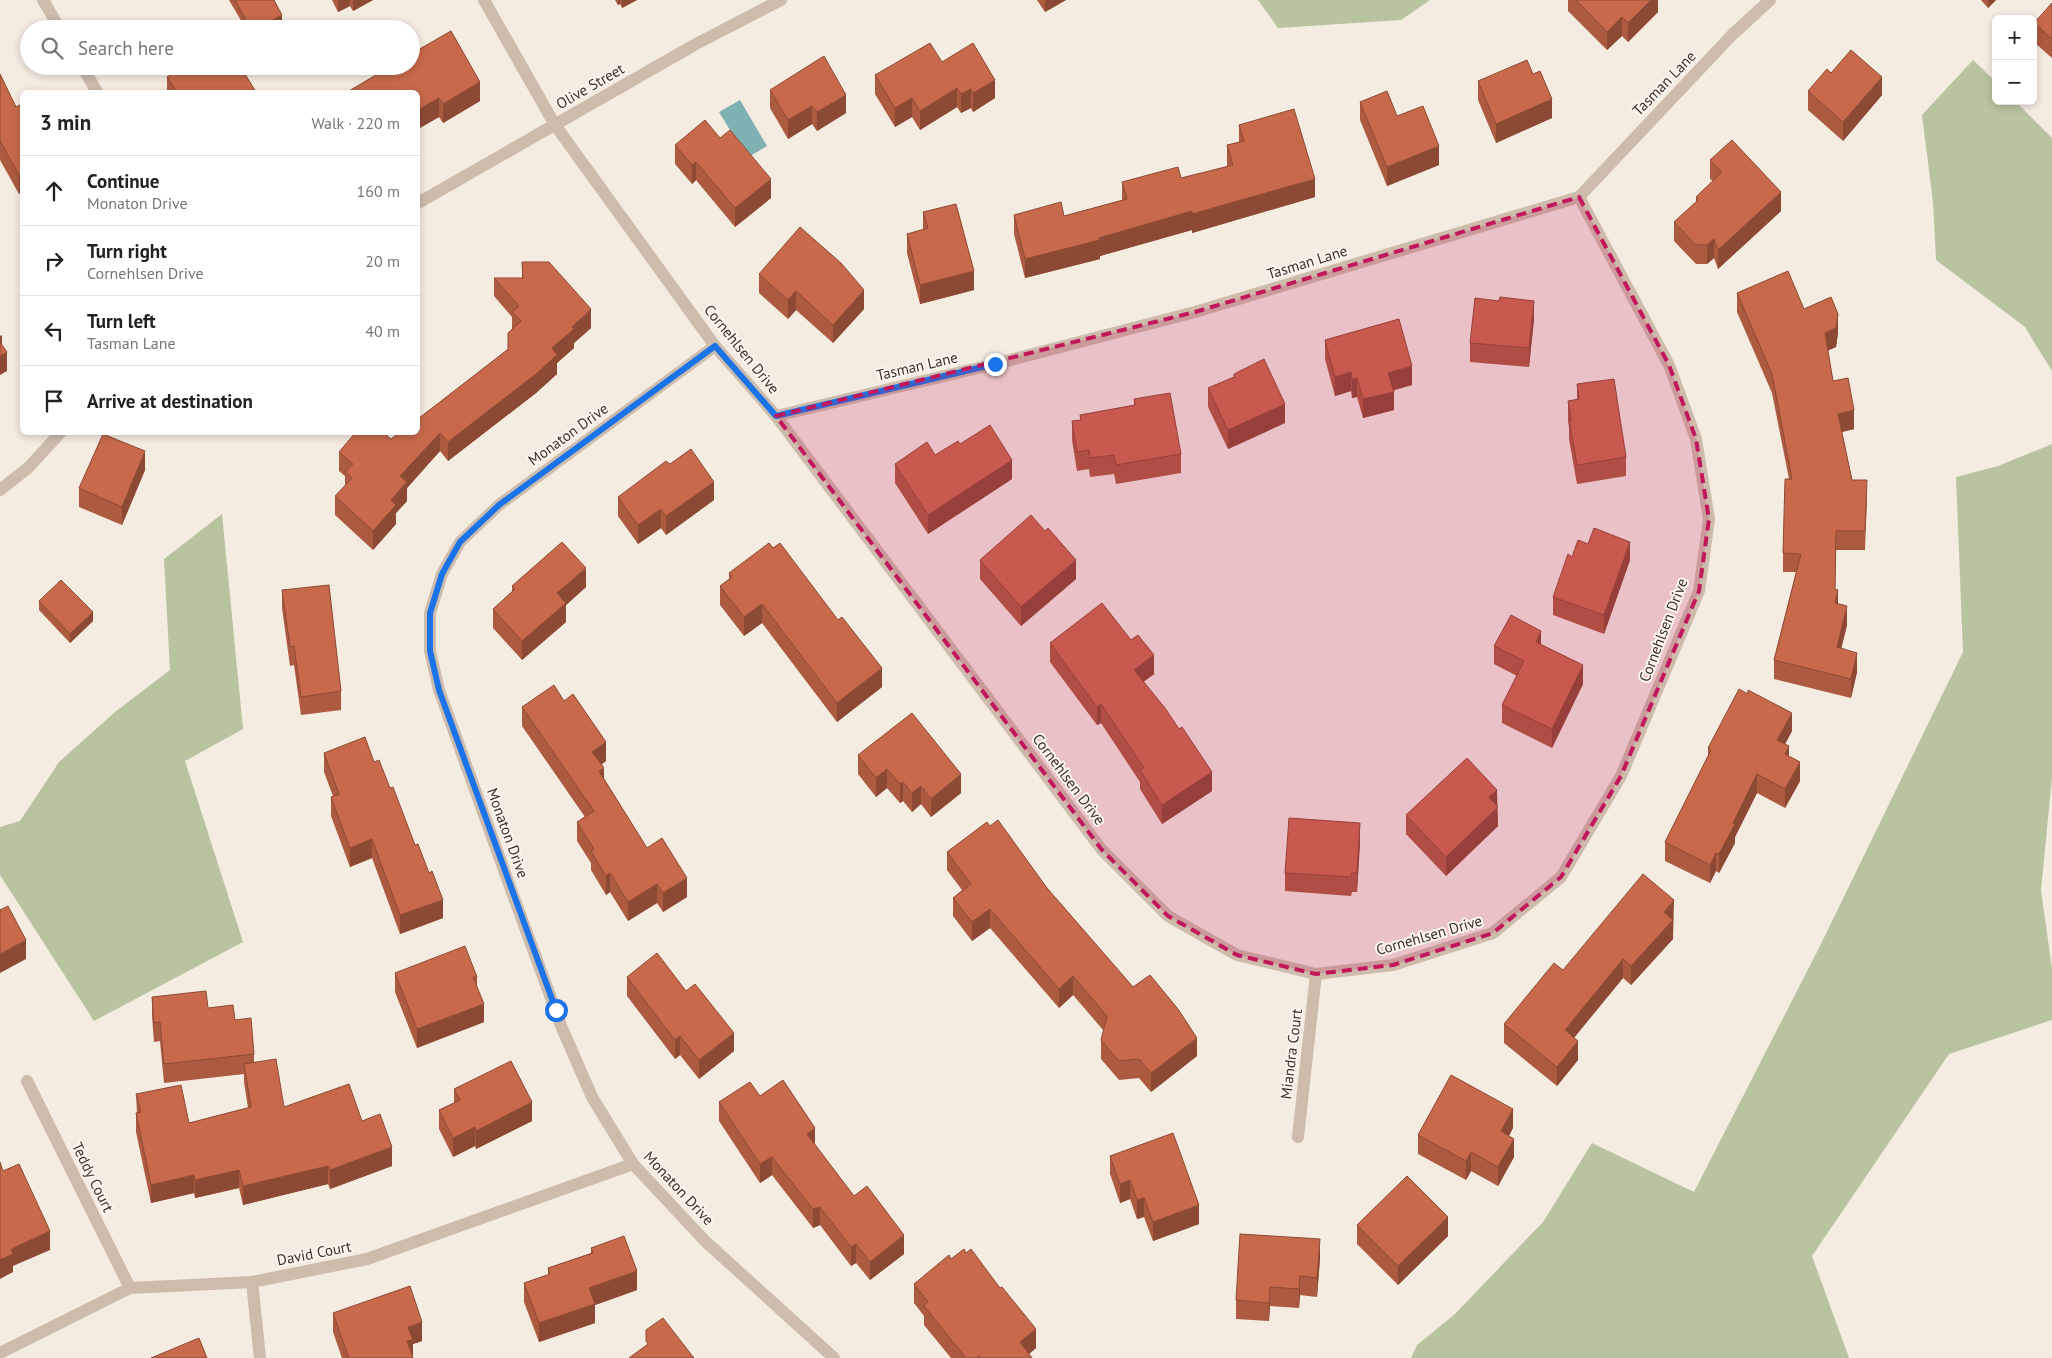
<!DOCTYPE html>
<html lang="en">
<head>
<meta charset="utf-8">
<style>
  :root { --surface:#fff; --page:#f6f6f6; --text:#222; --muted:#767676; --line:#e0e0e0 }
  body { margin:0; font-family:"PT Sans",sans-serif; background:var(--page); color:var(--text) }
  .controls { position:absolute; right:15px; top:15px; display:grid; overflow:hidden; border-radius:8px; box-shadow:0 2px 8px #0003 }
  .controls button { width:45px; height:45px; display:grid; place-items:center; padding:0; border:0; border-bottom:1px solid var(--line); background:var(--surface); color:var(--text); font:25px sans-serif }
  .stop { position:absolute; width:15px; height:15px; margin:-11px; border:4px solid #1a73e8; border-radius:50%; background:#fff }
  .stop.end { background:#1a73e8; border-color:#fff; box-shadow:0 1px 5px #0008 }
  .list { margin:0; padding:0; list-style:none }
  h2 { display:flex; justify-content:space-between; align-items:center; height:65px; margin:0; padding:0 20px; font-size:21px }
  h2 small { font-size:16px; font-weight:400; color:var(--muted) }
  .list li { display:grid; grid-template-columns:32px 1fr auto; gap:15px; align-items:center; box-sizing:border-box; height:70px; padding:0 20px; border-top:1px solid var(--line) }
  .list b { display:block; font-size:19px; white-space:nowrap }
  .list p { margin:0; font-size:16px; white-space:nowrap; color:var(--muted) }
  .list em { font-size:16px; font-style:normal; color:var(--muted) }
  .icon { flex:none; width:28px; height:28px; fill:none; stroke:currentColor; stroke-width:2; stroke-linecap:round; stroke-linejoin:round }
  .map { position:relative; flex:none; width:2052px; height:1358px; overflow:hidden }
  .search { position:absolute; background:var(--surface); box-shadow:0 2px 8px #0003; left:20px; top:20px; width:400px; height:55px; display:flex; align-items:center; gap:12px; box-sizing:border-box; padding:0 18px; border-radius:28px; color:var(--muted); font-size:19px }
  .panel { position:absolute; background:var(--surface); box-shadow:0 2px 8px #0003; left:20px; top:90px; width:400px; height:345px; border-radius:8px }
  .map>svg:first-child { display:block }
</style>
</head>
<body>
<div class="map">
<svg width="2052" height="1358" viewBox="0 0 2052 1358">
  <rect width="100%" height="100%" fill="#f4ebe1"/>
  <g fill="#b8c4a0">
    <polygon points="1258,0 1430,0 1401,20 1278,28"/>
    <polygon points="1973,60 1996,82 1996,101 2015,101 2052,138 2052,371 2025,327 1936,260 1933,202 1922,115"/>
    <polygon points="2052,444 2052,778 2041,890 2052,969 2052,1020 1949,1054 1812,1256 1849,1358 1411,1358 1417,1345 1455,1314 1543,1222 1592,1143 1694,1192 1820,946 1963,652 1956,477 1998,466"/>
    <polygon points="222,514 243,729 185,761 243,942 94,1021 0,875 0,827 20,821 59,762 115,712 170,670 164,559"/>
  </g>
  <polygon fill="#7fb0b2" points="740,100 767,146 747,158 719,112"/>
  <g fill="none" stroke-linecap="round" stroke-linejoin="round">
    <g stroke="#cdbbac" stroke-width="12">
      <polyline points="43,0 60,29"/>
      <polyline points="484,0 555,125 715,346 776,416 1102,850 1168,916 1237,955 1316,974 1393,965 1493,933 1561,877 1621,776 1699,591 1709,519 1696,439 1669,365 1579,197"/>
      <polyline points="82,66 97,92"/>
      <polyline points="418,203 696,44 781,0"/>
      <polyline points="715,346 499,505 460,542 442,574 430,613 430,651 439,690 509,884 562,1028 592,1097 633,1164 705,1241 834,1358"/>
      <polyline points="776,416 995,364 1195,312 1579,197 1732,35 1770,0"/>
      <polyline points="0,490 28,468 61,432"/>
      <polyline points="27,1081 130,1288"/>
      <polyline points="1298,1137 1316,974"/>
      <polyline points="252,1282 260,1358"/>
      <polyline points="0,1353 130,1288 252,1282 367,1259 633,1164"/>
    </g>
  </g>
  <g fill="#ac5a40">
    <polygon points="229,0 274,0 282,24 274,29 246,29"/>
    <polygon points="332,0 373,0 353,11 350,6 338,12"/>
    <polygon points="615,0 637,0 622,8 620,4 618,5"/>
    <polygon points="1037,0 1066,0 1045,12"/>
    <polygon points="1568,0 1658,0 1658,12 1628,42 1622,36 1607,50 1568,11"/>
    <polygon points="1981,0 1996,0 1988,8"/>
    <polygon points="2052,3 2052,58 2034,42 2034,23"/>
    <polygon points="451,31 480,82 480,101 443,123 439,117 418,129 418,92 349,92 349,91 391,66 411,66 411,54"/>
    <polygon points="942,62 995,98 973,112 971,108 961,113 957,107 920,130 912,117 895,127 875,94 875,75"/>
    <polygon points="168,66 242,66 242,69 256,92 167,92 167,77 169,76"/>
    <polygon points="1831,73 1882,95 1843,141 1808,110 1808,91"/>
    <polygon points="0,74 16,107 22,104 19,194 0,160"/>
    <polygon points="1533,74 1552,118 1496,143 1478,100 1478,81"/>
    <polygon points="770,90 846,113 817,131 812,124 788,139 770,108"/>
    <polygon points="1360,102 1397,116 1439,165 1387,186 1360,120"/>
    <polygon points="1239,125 1315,197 1192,233 1192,230 1100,256 1100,259 1025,278 1014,234 1014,215 1064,216 1122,200 1122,182 1181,178 1227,167 1227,145 1239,142"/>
    <polygon points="720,138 771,198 735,227 696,180 692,184 675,164 675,145"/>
    <polygon points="1710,160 1781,211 1718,269 1714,258 1707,264 1696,264 1674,241 1674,222 1696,202 1696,197 1713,181 1710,179"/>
    <polygon points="923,212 974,290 920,304 907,253 907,234 923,230"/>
    <polygon points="522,262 591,328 574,343 574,348 557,363 557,374 536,393 448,461 440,451 407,488 407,501 396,513 396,524 373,550 335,515 335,496 345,486 345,476 339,471 339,452 391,439 508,350 508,333 512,329 512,317 494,296 494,278 522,278"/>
    <polygon points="759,274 864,309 833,343 796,310 788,319 759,293"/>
    <polygon points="1737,293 1804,309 1838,333 1836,347 1828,350 1833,381 1854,429 1842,432 1852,480 1867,499 1865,550 1836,550 1835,589 1838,604 1847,625 1841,649 1857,672 1851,698 1774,679 1774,660 1796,572 1783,572 1783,553 1789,479 1772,393 1737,312"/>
    <polygon points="1499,301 1534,319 1529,367 1470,362 1470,343"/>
    <polygon points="1325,340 1412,385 1393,390 1394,410 1363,418 1357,397 1352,398 1351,391 1335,396 1325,359"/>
    <polygon points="1234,377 1285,423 1228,449 1208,407 1208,388"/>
    <polygon points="1577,384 1626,457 1626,476 1577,484 1569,439 1569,428 1568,420 1568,401 1577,400"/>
    <polygon points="1134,399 1181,454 1181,473 1116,484 1114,474 1090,477 1089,469 1077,471 1072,440 1072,421 1080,420 1080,415 1134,405"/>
    <polygon points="960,444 1012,479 928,534 895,483 895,464 935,455"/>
    <polygon points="145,470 122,525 79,507 79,488"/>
    <polygon points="618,497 714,500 666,535 661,528 638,544 618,516"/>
    <polygon points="1572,557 1630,560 1604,634 1553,615 1553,597"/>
    <polygon points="980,560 1076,579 1021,626 980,579"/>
    <polygon points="729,573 882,687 837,722 762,623 744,636 720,605 720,586 729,580"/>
    <polygon points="512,586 586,587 566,605 566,622 522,660 493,628 493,609 512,592"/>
    <polygon points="282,590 341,691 341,710 301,715 294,665 290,666 282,608"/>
    <polygon points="39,601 93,621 70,643 39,610"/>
    <polygon points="1050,643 1154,674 1143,682 1212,791 1162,824 1140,789 1140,782 1101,723 1097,725 1050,662"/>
    <polygon points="1541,645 1583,684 1552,748 1502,723 1502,705 1517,676 1494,664 1494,646"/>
    <polygon points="522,707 606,761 601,765 604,779 647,848 687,897 663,912 657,903 628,921 610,892 606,895 591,870 591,863 577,841 577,822 585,817 522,726"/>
    <polygon points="1792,731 1785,744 1789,756 1800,781 1785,808 1757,793 1735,837 1735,843 1719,873 1716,871 1710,883 1665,861 1665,842 1708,756 1708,748"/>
    <polygon points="324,753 374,762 390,788 415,845 443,918 400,934 372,858 350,867 331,816 331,797 333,796 324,772"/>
    <polygon points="858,755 961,793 931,817 921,804 912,812 903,801 900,803 887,788 876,797 858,774"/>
    <polygon points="1497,806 1498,826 1446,876 1406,834 1406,815"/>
    <polygon points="990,826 1047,888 1133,987 1197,1056 1151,1092 1139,1078 1119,1080 1101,1059 1101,1040 1104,1031 1073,995 1059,1008 990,928 972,941 953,916 953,898 962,890 947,870 947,852"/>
    <polygon points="1360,842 1357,892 1352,892 1351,896 1285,891 1285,873"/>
    <polygon points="1674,919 1673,920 1673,939 1631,985 1623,978 1574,1037 1578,1060 1557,1086 1504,1043 1504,1024 1563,970"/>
    <polygon points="395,973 477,977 477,988 484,1022 417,1048 395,992"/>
    <polygon points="627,977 686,991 734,1051 699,1079 680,1055 675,1059 627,996"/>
    <polygon points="152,997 208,1008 235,1020 254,1054 254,1062 284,1107 362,1121 392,1166 330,1189 328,1184 243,1205 239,1188 195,1198 194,1193 151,1203 136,1132 136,1113 137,1113 136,1094 189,1123 248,1108 244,1082 244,1074 164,1083 160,1041 154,1042 152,1016"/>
    <polygon points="454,1089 532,1121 476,1149 475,1146 453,1157 439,1129 439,1110 454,1103"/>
    <polygon points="760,1096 815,1145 854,1196 904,1254 870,1280 856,1263 851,1266 820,1225 813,1228 772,1175 760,1183 719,1121 719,1102"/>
    <polygon points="1513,1128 1509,1136 1514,1157 1498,1186 1471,1171 1466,1180 1418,1154 1418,1135"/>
    <polygon points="1110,1156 1199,1224 1153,1241 1144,1217 1137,1219 1130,1199 1120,1203 1110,1174"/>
    <polygon points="1357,1225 1448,1236 1398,1285 1357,1244"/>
    <polygon points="591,1248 637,1290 595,1305 595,1323 539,1342 524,1302 524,1283 548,1275 548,1268 591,1253"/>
    <polygon points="1320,1258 1317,1297 1300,1295 1299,1308 1270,1306 1269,1321 1236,1319 1236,1300"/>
    <polygon points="951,1259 1000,1288 1036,1348 1029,1354 1032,1358 951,1358 924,1325 924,1316 914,1303 914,1284"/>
    <polygon points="333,1313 422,1341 413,1344 413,1358 342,1358 333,1332"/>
  </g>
  <g fill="#8c4a34">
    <polygon points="338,0 350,0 350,6 338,12"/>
    <polygon points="353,0 373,0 353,11"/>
    <polygon points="618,0 620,0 620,4 618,5"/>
    <polygon points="622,0 637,0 622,8"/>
    <polygon points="1045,0 1066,0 1045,12"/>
    <polygon points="1651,0 1658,0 1658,12 1628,42 1628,23"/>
    <polygon points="1988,0 1996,0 1988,8"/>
    <polygon points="282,15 282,24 274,29 256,29"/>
    <polygon points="1622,17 1622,36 1607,50 1607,32"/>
    <polygon points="1882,77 1882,95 1843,141 1843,122"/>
    <polygon points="995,80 995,98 973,112 973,93"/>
    <polygon points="480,82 480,101 443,123 443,104"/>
    <polygon points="957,88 957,107 920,130 920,111"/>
    <polygon points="971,89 971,108 961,113 961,94"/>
    <polygon points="846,95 846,113 817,131 817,112"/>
    <polygon points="439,98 439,117 418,129 418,110"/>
    <polygon points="912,98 912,117 895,127 895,108"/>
    <polygon points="1552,99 1552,118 1496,143 1496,124"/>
    <polygon points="812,106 812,124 788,139 788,120"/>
    <polygon points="1439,146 1439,165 1387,186 1387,167"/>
    <polygon points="696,162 696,180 692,184 692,165"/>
    <polygon points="22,174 22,192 19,194 19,175"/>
    <polygon points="771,179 771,198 735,227 735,208"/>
    <polygon points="1315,179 1315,197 1192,233 1192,214"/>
    <polygon points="1781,192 1781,211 1718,269 1718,250"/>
    <polygon points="1192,211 1192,230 1100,256 1100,259 1025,278 1025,259"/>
    <polygon points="1714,239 1714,258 1707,264 1707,245"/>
    <polygon points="974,271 974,290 920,304 920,285"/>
    <polygon points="864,290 864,309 833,343 833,325"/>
    <polygon points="796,291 796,310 788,319 788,300"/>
    <polygon points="1534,301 1534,319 1529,367 1529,348"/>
    <polygon points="591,309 591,328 574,343 574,348 557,363 557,374 536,393 448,461 448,442 552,348 572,327"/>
    <polygon points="1838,314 1838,333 1836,347 1825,352 1825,333"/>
    <polygon points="2,335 2,353 0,355 0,336"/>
    <polygon points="7,352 7,371 0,375 0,356"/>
    <polygon points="1412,366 1412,385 1388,392 1388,373"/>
    <polygon points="1351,372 1351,391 1335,396 1335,377"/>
    <polygon points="1357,378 1357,397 1352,398 1352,379"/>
    <polygon points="1394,392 1394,410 1363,418 1363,399"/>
    <polygon points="1285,404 1285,423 1228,449 1228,430"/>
    <polygon points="1854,410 1854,429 1838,433 1838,414"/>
    <polygon points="440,433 440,451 407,488 407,501 396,513 396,524 373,550 373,531 391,500 400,476"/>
    <polygon points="145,451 145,470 122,525 122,507"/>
    <polygon points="1012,460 1012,479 928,534 928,515"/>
    <polygon points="714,482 714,500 666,535 666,516"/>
    <polygon points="661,509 661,528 638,544 638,525"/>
    <polygon points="1630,542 1630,560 1604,634 1604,615"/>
    <polygon points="1076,560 1076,579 1021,626 1021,607"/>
    <polygon points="586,568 586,587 566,605 566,622 522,660 522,641 557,593"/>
    <polygon points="1838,590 1838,609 1835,603"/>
    <polygon points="762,604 762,623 744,636 744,617"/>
    <polygon points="1847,606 1847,625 1837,666 1837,647"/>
    <polygon points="93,612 93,621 70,643 70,634"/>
    <polygon points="1541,631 1541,649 1536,642"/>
    <polygon points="1857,653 1857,672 1851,698 1851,679"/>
    <polygon points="1154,655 1154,674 1134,689 1134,670"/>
    <polygon points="1583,665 1583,684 1552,748 1552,729"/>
    <polygon points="882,668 882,687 837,722 837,703"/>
    <polygon points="1101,704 1101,723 1097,725 1097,707"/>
    <polygon points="1792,713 1792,731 1777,759 1777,740"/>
    <polygon points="606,742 606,761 592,771 592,752"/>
    <polygon points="1789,746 1789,765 1785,754"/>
    <polygon points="1800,762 1800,781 1785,808 1785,789"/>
    <polygon points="604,768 604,787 599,771"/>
    <polygon points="887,769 887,788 876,797 876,778"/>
    <polygon points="1212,772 1212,791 1162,824 1162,805"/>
    <polygon points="961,774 961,793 931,817 931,799"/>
    <polygon points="1757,774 1757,793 1735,837 1735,843 1719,873 1719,854 1733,823"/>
    <polygon points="903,782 903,801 900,803 900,784"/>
    <polygon points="921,786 921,804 912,812 912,793"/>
    <polygon points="1497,790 1498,826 1446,876 1446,857 1489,797"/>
    <polygon points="1360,823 1360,842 1357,892 1357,873"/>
    <polygon points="372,839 372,858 350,867 350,848"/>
    <polygon points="1716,853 1716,871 1710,883 1710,865"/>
    <polygon points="610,873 610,892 606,895 606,876"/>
    <polygon points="687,878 687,897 663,912 663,893"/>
    <polygon points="657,884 657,903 628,921 628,902"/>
    <polygon points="443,900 443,918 400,934 400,915"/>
    <polygon points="1674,900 1673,939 1631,985 1631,966 1664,912"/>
    <polygon points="990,909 990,928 972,941 972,922"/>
    <polygon points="26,940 26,959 0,973 0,954"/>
    <polygon points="1623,959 1623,978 1565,1049 1565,1030"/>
    <polygon points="1073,976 1073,995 1059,1008 1059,989"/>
    <polygon points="484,1004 484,1022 417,1048 417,1029"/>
    <polygon points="734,1033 734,1051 699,1079 699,1060"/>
    <polygon points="680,1036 680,1055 675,1059 675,1040"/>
    <polygon points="1197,1038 1197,1056 1151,1092 1151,1073"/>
    <polygon points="1578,1041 1578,1060 1557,1086 1557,1067"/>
    <polygon points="532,1102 532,1121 476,1149 476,1131"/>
    <polygon points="1513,1109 1513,1128 1501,1150 1501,1131"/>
    <polygon points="475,1127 475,1146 453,1157 453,1138"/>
    <polygon points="815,1128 815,1147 807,1134"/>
    <polygon points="1514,1139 1514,1157 1498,1186 1498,1167"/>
    <polygon points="392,1147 392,1166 330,1189 330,1170"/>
    <polygon points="1471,1152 1471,1171 1466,1180 1466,1161"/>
    <polygon points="772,1157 772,1175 760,1183 760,1164"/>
    <polygon points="328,1166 328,1184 243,1205 243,1186"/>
    <polygon points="239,1170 239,1188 195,1198 195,1180"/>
    <polygon points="194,1175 194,1193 151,1203 151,1185"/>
    <polygon points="1130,1180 1130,1199 1120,1203 1120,1184"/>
    <polygon points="1144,1198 1144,1217 1137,1219 1137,1200"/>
    <polygon points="1199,1205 1199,1224 1153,1241 1153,1222"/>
    <polygon points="820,1207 820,1225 813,1228 813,1209"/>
    <polygon points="1448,1217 1448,1236 1398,1285 1398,1266"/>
    <polygon points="50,1231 50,1250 13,1266 13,1272 0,1279 0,1260 11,1249"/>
    <polygon points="904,1235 904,1254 870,1280 870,1262"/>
    <polygon points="1320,1239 1320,1258 1317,1297 1317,1278"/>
    <polygon points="856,1244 856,1263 851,1266 851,1247"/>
    <polygon points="637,1271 637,1290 595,1305 595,1323 539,1342 539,1323 589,1288"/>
    <polygon points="1300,1276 1300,1295 1299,1308 1299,1289"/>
    <polygon points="1270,1287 1270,1306 1269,1321 1269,1303"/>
    <polygon points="422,1322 422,1341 413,1344 413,1358 407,1341 408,1327"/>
    <polygon points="1036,1329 1036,1348 1024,1358 1020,1342"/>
  </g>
  <g fill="#c8694b" stroke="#8c4a34">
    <polygon points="235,0 274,0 282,15 256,29 251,29"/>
    <polygon points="1576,0 1651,0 1628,23 1622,17 1607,32"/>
    <polygon points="2052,3 2052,39 2034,23"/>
    <polygon points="224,23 228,29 215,29"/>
    <polygon points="451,31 480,82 443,104 439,98 418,110 418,92 350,92 349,91 391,66 411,66 411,54"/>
    <polygon points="930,43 942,62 973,43 995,80 973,93 971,89 961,94 957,88 920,111 912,98 895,108 875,75"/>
    <polygon points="1851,50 1882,77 1843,122 1808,91 1827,69 1831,73"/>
    <polygon points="824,56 846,95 817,112 812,106 788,120 770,90"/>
    <polygon points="1527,60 1533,74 1540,71 1552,99 1496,124 1478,81"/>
    <polygon points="174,66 240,66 256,92 208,92 206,90 202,92 177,92 167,77 177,71"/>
    <polygon points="0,74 16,107 22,104 22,174 19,175 0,141"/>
    <polygon points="1387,91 1397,116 1423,106 1439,146 1387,167 1360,102"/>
    <polygon points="1294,109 1315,179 1192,214 1192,211 1099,238 1100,240 1025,259 1014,215 1061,202 1064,216 1127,199 1122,182 1178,167 1181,178 1233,165 1227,145 1244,141 1239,125"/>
    <polygon points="705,120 720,138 730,130 771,179 735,208 696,162 692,165 675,145"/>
    <polygon points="1732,140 1781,192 1718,250 1714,239 1707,245 1696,245 1674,222 1698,200 1696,197 1722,172 1710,160"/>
    <polygon points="956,204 974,271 920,285 907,234 928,228 923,212"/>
    <polygon points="800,227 841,263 864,290 833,325 796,291 788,300 759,274"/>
    <polygon points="522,262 549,262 591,309 572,327 574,329 552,348 557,355 536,374 448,442 440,433 400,476 407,482 391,500 396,505 373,531 335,496 352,478 345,472 353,464 339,452 356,432 383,432 391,439 400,432 418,432 418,419 507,350 508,351 508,333 521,321 512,312 519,306 494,278 523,278"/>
    <polygon points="1788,271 1804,309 1831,297 1838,314 1836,328 1825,333 1833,381 1848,378 1854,410 1838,414 1852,480 1867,480 1865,531 1836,531 1835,589 1838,590 1835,603 1847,606 1837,647 1857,653 1851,679 1774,660 1801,554 1783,553 1785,479 1792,479 1772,374 1737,293"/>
    <polygon points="1500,297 1534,301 1529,348 1470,343 1475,298 1499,301"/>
    <polygon points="1399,319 1412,366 1388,373 1394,392 1363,399 1357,378 1352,379 1351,372 1335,377 1325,340"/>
    <polygon points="0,342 7,352 0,356"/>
    <polygon points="1264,359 1285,404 1228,430 1208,388 1234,377 1234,374"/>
    <polygon points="1614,379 1626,457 1577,465 1569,420 1571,420 1568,401 1579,399 1577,384"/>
    <polygon points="1170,393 1181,454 1116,465 1114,455 1090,458 1089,450 1077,452 1072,421 1081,420 1080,415 1135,405 1134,399"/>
    <polygon points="990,425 1012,460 928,515 895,464 927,442 935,455 958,441 960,444"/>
    <polygon points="103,434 145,451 122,507 79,488"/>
    <polygon points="691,449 714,482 666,516 661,509 638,525 618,497 666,461 670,464"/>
    <polygon points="1031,515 1045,531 1048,528 1076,560 1021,607 980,560"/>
    <polygon points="1594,528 1630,542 1604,615 1553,597 1568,554 1572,557 1578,540 1588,544"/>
    <polygon points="562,542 586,568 557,593 566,603 522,641 493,609 515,589 512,586"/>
    <polygon points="769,543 773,548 780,543 838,620 842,617 882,668 837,703 762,604 744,617 720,586 732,577 729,573"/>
    <polygon points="61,580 93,612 70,634 39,601"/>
    <polygon points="329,585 341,691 301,697 294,646 290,647 282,590"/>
    <polygon points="1102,603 1131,640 1138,635 1154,655 1134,670 1165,708 1179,729 1182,727 1212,772 1162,805 1140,770 1144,768 1101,704 1097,707 1050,643"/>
    <polygon points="1511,615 1541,631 1536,642 1583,665 1552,729 1502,705 1524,661 1494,646"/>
    <polygon points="554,685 564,701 573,694 606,742 592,752 604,768 599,771 647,848 662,838 687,878 663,893 657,884 628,902 610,873 606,876 591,851 594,849 577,822 594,811 522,707"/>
    <polygon points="1739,689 1748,694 1748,690 1792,713 1777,740 1789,746 1785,754 1800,762 1785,789 1757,774 1733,823 1735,824 1719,854 1716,853 1710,865 1665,842 1711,750 1708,748"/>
    <polygon points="912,713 961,774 931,799 921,786 912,793 903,782 900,784 887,769 876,778 858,755"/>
    <polygon points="365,737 374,762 379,760 390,788 393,787 415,845 418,844 429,873 432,871 443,900 400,915 372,839 350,848 331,797 339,794 324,753"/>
    <polygon points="1467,758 1497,790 1489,797 1498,807 1446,857 1406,815"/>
    <polygon points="1289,818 1360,823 1357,873 1352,873 1351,877 1285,873"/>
    <polygon points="998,820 1047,888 1133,987 1150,975 1178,1009 1197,1038 1151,1073 1139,1059 1119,1061 1101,1040 1107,1016 1073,976 1059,989 990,909 972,922 953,898 971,884 947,852 987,822 990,826"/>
    <polygon points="1643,874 1674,900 1664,912 1673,920 1631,966 1623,959 1565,1030 1578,1041 1557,1067 1504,1024 1554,963 1563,970"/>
    <polygon points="8,906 26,940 0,954 0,910"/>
    <polygon points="465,946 477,977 473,977 484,1004 417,1029 395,973"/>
    <polygon points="657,953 686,991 695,984 734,1033 699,1060 680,1036 675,1040 627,977"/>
    <polygon points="206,991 208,1008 233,1005 235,1020 251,1018 254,1054 164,1064 160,1022 154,1023 152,997"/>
    <polygon points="276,1059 284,1107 349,1084 362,1121 380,1114 392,1147 330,1170 328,1166 243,1186 239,1170 195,1180 194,1175 151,1185 136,1113 141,1112 136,1094 181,1085 189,1123 251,1107 244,1064"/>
    <polygon points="511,1061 532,1102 476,1131 475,1127 453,1138 439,1110 460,1100 454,1089"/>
    <polygon points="1451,1075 1513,1109 1501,1131 1514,1139 1498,1167 1471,1152 1466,1161 1418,1135"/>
    <polygon points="783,1080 815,1128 807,1134 854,1196 867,1186 904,1235 870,1262 856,1244 851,1247 820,1207 813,1209 772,1157 760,1164 719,1102 750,1082 760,1096"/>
    <polygon points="1173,1133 1199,1205 1153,1222 1144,1198 1137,1200 1130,1180 1120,1184 1110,1156"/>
    <polygon points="0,1162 3,1171 19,1164 50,1231 11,1249 13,1254 0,1260"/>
    <polygon points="1407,1176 1448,1217 1398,1266 1357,1225"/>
    <polygon points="1240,1234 1320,1239 1317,1278 1300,1276 1299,1289 1270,1287 1269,1303 1236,1300"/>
    <polygon points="624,1236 637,1271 589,1288 595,1304 539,1323 524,1283 550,1274 548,1268 593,1253 591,1248"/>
    <polygon points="964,1249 966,1253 971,1249 1000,1288 1002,1287 1036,1329 1020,1342 1032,1358 981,1358 979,1356 976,1358 966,1358 924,1306 928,1302 914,1284 949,1255 951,1259"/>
    <polygon points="410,1286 422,1322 408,1327 413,1340 407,1341 413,1358 349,1358 333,1313"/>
    <polygon points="663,1318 694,1358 629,1358 648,1344 646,1341 646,1330"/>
    <polygon points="199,1338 207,1358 151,1358"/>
  </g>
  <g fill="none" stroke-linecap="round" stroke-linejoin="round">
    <polyline stroke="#1a73e8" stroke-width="6" points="556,1010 439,690 430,651 430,613 442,574 460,542 499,505 715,346 776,416 995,364"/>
  </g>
  <path fill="#c2185b" fill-opacity="0.2" stroke="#c2185b" stroke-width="4" stroke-dasharray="10 6" stroke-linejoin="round" d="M1579 197 1669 365 1696 439 1709 519 1699 591 1621 776 1561 877 1493 933 1393 965 1316 974 1237 955 1168 916 1102 850 776 416 1195 312Z"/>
  <g text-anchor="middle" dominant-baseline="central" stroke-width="4" stroke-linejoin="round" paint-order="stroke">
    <g font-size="15" fill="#3b302b" stroke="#fbf5ee">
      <text transform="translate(1664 83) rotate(-46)">Tasman Lane</text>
      <text transform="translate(590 86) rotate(-30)">Olive Street</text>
      <text transform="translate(1307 262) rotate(-17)">Tasman Lane</text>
      <text transform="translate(742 349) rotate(51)">Cornehlsen Drive</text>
      <text transform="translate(917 366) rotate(-13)">Tasman Lane</text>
      <text transform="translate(568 434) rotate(-36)">Monaton Drive</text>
      <text transform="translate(1663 630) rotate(-69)">Cornehlsen Drive</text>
      <text transform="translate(1069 779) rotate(53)">Cornehlsen Drive</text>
      <text transform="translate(508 833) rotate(70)">Monaton Drive</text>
      <text transform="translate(1429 935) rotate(-16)">Cornehlsen Drive</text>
      <text transform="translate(1291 1054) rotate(-83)">Miandra Court</text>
      <text transform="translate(93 1177) rotate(64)">Teddy Court</text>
      <text transform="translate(679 1188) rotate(47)">Monaton Drive</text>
      <text transform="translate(314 1253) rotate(-11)">David Court</text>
    </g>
  </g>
</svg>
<div class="controls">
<button>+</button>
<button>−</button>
</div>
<div class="stop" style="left:556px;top:1010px"></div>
<div class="stop end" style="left:995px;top:364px"></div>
<div class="search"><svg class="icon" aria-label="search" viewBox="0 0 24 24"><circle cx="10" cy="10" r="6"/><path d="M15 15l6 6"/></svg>Search here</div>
<section class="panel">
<h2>3 min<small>Walk · 220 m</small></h2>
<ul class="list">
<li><svg class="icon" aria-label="ahead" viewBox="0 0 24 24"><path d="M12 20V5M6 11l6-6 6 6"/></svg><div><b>Continue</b><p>Monaton Drive</p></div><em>160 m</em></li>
<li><svg class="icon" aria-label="right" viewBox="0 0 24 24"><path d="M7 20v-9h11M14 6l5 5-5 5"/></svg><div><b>Turn right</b><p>Cornehlsen Drive</p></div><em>20 m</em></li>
<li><svg class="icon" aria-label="left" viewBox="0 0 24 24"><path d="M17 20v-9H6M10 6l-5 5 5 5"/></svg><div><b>Turn left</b><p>Tasman Lane</p></div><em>40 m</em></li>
<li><svg class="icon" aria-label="arrive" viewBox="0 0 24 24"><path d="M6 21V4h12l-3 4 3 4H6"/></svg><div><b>Arrive at destination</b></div></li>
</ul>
</section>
</div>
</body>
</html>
